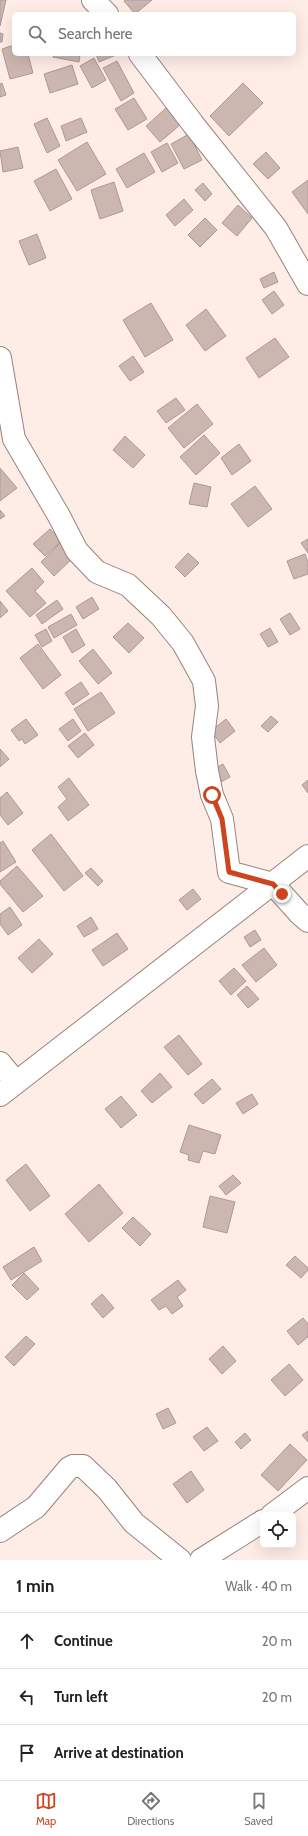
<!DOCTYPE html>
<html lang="en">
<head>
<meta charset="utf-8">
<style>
  :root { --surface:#fff; --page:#f6f6f6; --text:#222; --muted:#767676; --line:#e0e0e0; --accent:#cd441f }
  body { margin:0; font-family:Cabin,sans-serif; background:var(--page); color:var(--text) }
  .controls { position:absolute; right:12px; bottom:12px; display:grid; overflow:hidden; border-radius:6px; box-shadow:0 4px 16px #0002 }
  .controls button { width:36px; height:36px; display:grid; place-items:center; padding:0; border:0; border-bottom:1px solid var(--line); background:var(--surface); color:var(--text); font:20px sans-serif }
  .stop { position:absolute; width:12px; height:12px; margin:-9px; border:3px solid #cd441f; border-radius:50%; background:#fff }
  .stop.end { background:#cd441f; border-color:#fff; box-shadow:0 1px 4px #0008 }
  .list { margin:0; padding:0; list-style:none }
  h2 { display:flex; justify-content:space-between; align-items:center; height:52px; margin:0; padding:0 16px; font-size:17px }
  h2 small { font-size:13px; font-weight:400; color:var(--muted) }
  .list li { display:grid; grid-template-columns:26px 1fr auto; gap:12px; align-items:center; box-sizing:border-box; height:56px; padding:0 16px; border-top:1px solid var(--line) }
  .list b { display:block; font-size:15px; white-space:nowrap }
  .list em { font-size:13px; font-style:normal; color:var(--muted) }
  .icon { flex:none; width:22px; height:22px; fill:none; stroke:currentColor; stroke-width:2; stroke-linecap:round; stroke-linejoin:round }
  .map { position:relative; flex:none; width:308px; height:1560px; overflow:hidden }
  .search { position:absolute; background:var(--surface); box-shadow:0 4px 16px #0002; left:12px; right:12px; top:12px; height:44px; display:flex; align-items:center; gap:10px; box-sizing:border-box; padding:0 14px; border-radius:6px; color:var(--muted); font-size:15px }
  .sheet { height:220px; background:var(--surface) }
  nav { display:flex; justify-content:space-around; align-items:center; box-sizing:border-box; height:56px; border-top:1px solid var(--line); background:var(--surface); font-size:11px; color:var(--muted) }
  nav a { display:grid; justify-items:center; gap:2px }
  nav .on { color:var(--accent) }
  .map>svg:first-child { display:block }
</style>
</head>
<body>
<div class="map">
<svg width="308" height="1560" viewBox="0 0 308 1560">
  <rect width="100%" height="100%" fill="#feece7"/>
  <g fill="#ccb6b0" stroke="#ae9994">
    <polygon points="0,0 6,0 0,26"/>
    <polygon points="125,0 152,0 135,14 124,1"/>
    <polygon points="0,33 3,34 2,42 0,42"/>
    <polygon points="14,45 14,54 28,54 33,73 10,79 2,49"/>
    <polygon points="54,54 80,54 79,62 53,57"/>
    <polygon points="96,54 115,54 116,55 99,62"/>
    <polygon points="94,58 106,80 92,88 80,66"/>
    <polygon points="117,61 134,93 121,101 103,68"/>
    <polygon points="72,65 78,84 50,93 44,74"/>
    <polygon points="2,83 6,95 0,97 0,84"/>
    <polygon points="243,83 263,103 229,136 210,116"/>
    <polygon points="134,98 147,119 128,130 115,109"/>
    <polygon points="166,108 181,124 160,142 146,126"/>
    <polygon points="47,118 60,146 47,153 34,124"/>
    <polygon points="81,118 87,132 66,141 61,126"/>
    <polygon points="189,134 202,160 184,169 171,144"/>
    <polygon points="87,142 106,174 77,191 58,160"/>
    <polygon points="167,143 178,163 162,172 151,152"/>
    <polygon points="18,147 23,168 3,172 0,151"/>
    <polygon points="266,152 280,168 268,179 253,164"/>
    <polygon points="144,153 155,172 127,188 116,169"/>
    <polygon points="56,169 72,199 50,211 34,181"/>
    <polygon points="308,180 308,214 292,192"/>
    <polygon points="114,182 123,211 100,219 91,190"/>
    <polygon points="203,183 212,194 205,201 195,190"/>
    <polygon points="184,199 193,210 175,226 166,215"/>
    <polygon points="238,205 252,218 237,236 222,223"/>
    <polygon points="205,218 217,230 200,247 188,235"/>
    <polygon points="37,234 46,258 29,265 19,241"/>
    <polygon points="274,272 278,282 264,288 260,279"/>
    <polygon points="274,291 284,305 272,314 262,300"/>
    <polygon points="151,303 173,340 145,357 123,320"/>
    <polygon points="206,309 226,336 205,351 186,325"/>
    <polygon points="275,338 289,357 259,378 246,358"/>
    <polygon points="133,356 144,372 130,381 119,366"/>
    <polygon points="176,398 185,410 166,423 157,411"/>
    <polygon points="197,404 213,424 184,448 168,428"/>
    <polygon points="204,435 220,453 196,475 180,457"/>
    <polygon points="125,436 145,455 133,468 113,450"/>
    <polygon points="239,444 251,461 232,475 221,458"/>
    <polygon points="0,468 17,488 0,501"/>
    <polygon points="194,483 211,487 207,507 189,504"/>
    <polygon points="255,486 272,509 248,527 231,504"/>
    <polygon points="0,510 5,516 0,519"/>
    <polygon points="50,529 61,541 45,556 33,544"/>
    <polygon points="308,539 308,553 301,543"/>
    <polygon points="60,543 74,557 54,576 41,562"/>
    <polygon points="188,553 199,563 185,577 175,567"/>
    <polygon points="305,554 308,562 308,574 294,579 287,561"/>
    <polygon points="32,568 44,582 35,591 46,603 30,617 6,591"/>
    <polygon points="92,597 99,609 83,619 76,607"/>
    <polygon points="57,600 63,609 42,624 36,615"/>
    <polygon points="0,601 8,611 0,618"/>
    <polygon points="290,613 300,629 290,635 280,619"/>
    <polygon points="71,614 77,625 54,638 48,627"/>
    <polygon points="128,623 144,638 129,653 113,637"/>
    <polygon points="270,628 278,642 268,647 260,634"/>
    <polygon points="46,629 52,641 42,647 35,635"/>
    <polygon points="76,629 85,645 72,653 63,637"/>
    <polygon points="38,644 61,675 43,689 20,658"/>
    <polygon points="93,649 112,673 98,684 79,661"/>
    <polygon points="81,682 89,694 73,705 65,693"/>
    <polygon points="101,692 115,713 88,731 74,709"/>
    <polygon points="271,716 278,722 268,732 261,726"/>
    <polygon points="26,719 38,735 25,744 22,739 19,741 11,730"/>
    <polygon points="73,719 81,731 68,741 59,729"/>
    <polygon points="226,719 235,731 220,743 211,731"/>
    <polygon points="85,733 94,745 78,758 68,746"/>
    <polygon points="0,749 9,759 0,767"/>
    <polygon points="223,764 230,777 221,782 214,769"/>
    <polygon points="69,778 89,805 68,821 58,807 67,799 58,787"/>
    <polygon points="308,780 308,793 302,785"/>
    <polygon points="7,792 23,813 8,825 0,815 0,798"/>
    <polygon points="51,834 83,876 64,891 32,850"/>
    <polygon points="3,841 16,862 0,872 0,843"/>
    <polygon points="17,866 43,896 23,912 0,884 0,881"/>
    <polygon points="91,868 103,881 98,886 85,873"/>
    <polygon points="193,889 201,899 187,910 179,900"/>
    <polygon points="10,907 22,925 8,935 0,924 0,914"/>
    <polygon points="91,917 98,929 84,937 77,926"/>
    <polygon points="255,930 261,940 250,947 244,937"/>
    <polygon points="117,933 128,949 103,966 92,950"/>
    <polygon points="39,939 53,954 32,973 18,958"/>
    <polygon points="264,948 277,965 256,982 242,965"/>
    <polygon points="234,968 246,981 231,995 219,981"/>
    <polygon points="247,986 259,999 248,1008 237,995"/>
    <polygon points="179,1035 202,1064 188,1075 164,1047"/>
    <polygon points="160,1073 172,1087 152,1103 141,1091"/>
    <polygon points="212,1079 221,1089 203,1104 194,1094"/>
    <polygon points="252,1094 258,1104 243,1114 236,1103"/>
    <polygon points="121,1096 137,1115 121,1128 105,1109"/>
    <polygon points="189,1125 221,1135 215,1154 203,1151 199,1163 188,1160 189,1155 180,1152"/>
    <polygon points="26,1164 50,1196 30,1211 6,1180"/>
    <polygon points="233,1175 241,1183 226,1195 219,1186"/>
    <polygon points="99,1184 123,1213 89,1242 65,1214"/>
    <polygon points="210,1196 235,1202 227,1233 203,1227"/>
    <polygon points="133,1217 151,1234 140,1246 122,1228"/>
    <polygon points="34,1247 42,1261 11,1280 3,1267"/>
    <polygon points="295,1256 308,1268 308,1270 301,1278 286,1265"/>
    <polygon points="24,1273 39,1289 27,1300 12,1285"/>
    <polygon points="178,1280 186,1290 177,1297 183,1306 172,1314 166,1306 159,1310 151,1300"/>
    <polygon points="102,1294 114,1308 103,1318 91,1304"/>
    <polygon points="303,1318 308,1324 308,1337 298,1345 287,1331"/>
    <polygon points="26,1336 35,1344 14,1366 5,1357"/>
    <polygon points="223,1346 236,1361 222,1374 209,1359"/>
    <polygon points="289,1364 303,1380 285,1396 271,1380"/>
    <polygon points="168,1408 176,1423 163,1429 156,1414"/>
    <polygon points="207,1427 218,1441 204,1451 193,1437"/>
    <polygon points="308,1431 308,1442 302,1435"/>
    <polygon points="245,1433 251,1440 241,1449 235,1442"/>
    <polygon points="290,1444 307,1460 278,1491 261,1475"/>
    <polygon points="191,1471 204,1490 187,1503 173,1484"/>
  </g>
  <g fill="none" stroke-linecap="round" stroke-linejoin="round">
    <defs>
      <g id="minor">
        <polyline points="93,0 107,14"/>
        <polyline points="140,54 193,124 276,228 308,284"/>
        <polyline points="0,358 14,439 59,516 77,551 97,572 128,585 161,616 183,643 204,681 207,706 203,737 207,771 212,795 222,819 229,872 273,884 299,913 308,921"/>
        <polyline points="0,1063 16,1082"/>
        <polyline points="0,1095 308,856"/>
        <polyline points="272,1515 308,1488"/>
        <polyline points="0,1531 36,1507 69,1468 73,1466 83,1466 107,1489 134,1523 180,1560"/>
        <polyline points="201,1560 263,1521"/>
      </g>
    </defs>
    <use href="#minor" stroke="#97837d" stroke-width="24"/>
    <use href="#minor" stroke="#fff" stroke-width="22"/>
  </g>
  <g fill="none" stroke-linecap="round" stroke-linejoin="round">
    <polyline stroke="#cd441f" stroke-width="5" points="212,795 222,819 229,872 273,884 282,894"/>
  </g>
</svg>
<div class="controls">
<button><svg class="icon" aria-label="locate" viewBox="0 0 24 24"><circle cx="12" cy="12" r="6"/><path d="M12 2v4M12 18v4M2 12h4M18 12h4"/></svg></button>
</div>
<div class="stop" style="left:212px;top:795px"></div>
<div class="stop end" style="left:282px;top:894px"></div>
<div class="search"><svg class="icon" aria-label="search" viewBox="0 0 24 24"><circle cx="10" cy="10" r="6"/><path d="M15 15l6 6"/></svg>Search here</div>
</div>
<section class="sheet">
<h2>1 min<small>Walk · 40 m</small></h2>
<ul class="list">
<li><svg class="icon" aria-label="ahead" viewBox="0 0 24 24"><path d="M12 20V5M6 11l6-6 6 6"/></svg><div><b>Continue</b></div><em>20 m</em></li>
<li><svg class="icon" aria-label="left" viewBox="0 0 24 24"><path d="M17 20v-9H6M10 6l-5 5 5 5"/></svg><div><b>Turn left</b></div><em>20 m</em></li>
<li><svg class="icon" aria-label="arrive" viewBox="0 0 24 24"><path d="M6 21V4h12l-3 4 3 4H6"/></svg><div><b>Arrive at destination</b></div></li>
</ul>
</section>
<nav>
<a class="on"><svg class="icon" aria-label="map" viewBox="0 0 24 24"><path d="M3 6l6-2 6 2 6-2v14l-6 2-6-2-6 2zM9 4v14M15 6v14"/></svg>Map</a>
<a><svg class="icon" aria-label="directions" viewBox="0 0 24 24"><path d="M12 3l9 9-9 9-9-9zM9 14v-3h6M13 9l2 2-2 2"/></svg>Directions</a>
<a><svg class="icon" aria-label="saved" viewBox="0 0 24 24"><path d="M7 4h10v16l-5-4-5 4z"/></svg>Saved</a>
</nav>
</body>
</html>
